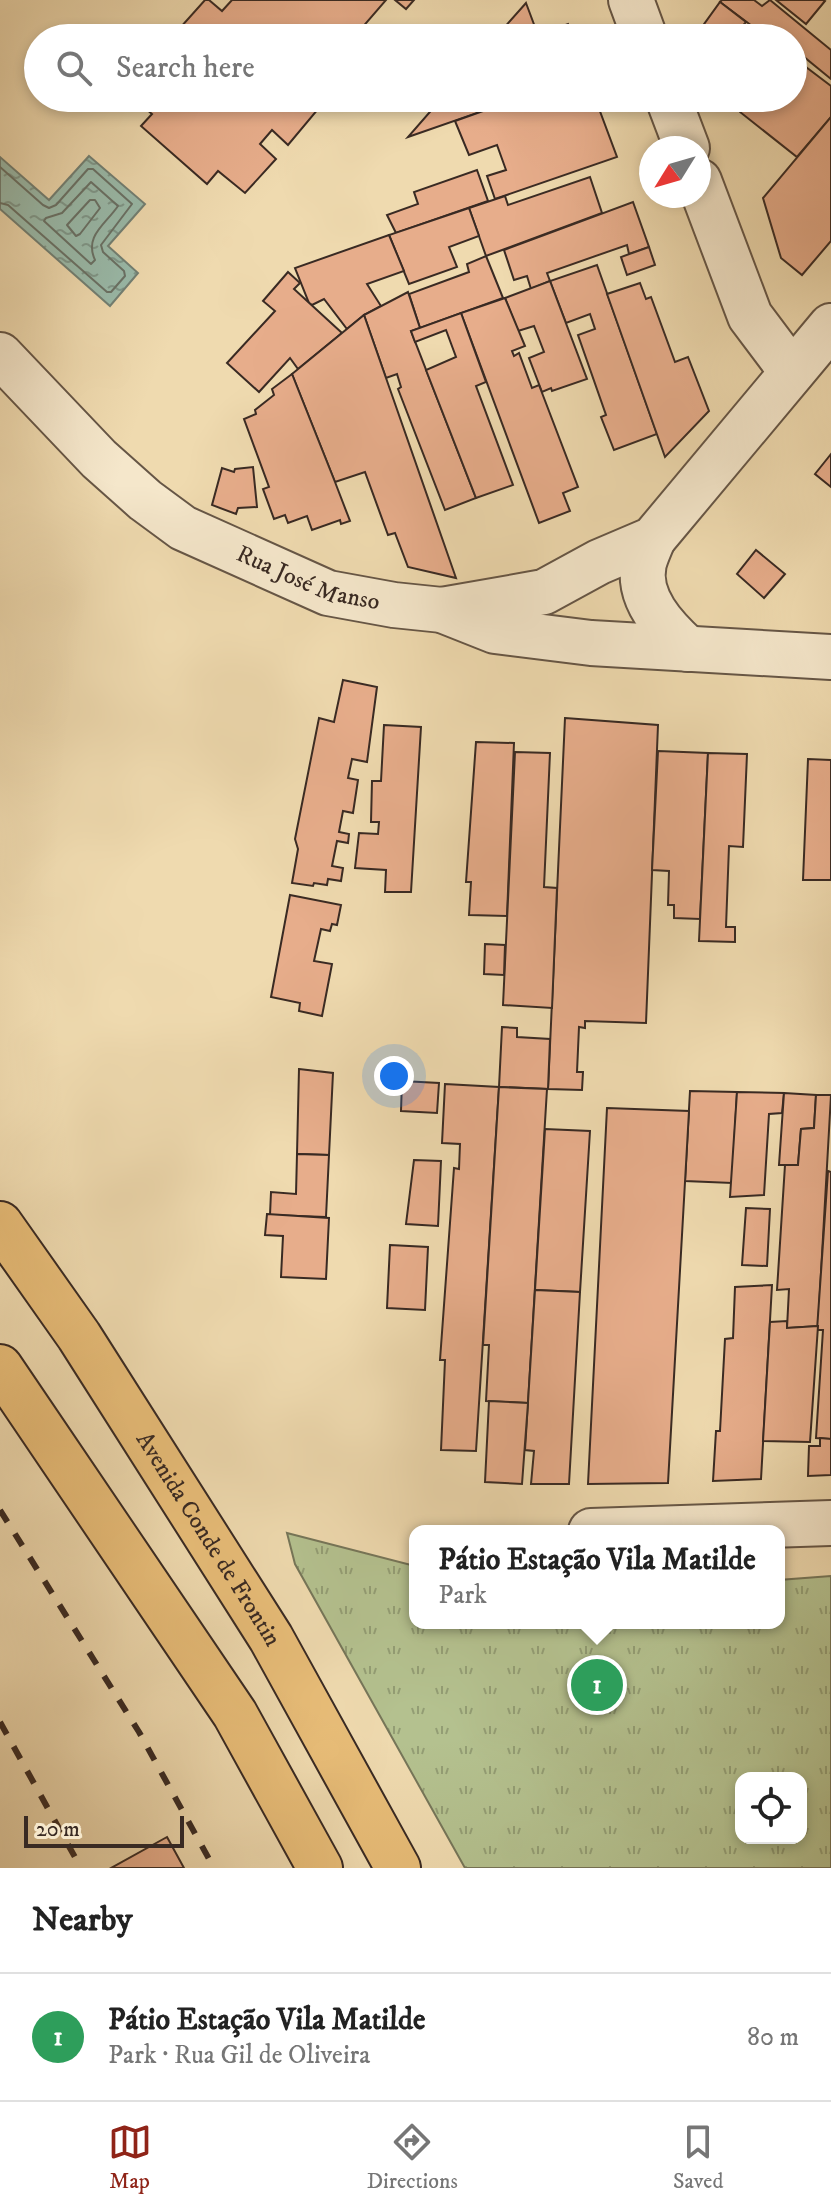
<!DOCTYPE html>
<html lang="en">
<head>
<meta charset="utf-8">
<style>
  :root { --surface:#fff; --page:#f2f2f2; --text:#222; --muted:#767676; --line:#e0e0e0; --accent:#8f2418 }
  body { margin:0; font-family:"IM FELL DW Pica",serif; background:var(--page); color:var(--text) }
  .controls { position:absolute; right:24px; bottom:24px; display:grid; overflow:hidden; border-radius:16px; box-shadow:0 4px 12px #0003 }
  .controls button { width:72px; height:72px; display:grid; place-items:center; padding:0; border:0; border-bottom:2px solid var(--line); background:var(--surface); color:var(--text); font:40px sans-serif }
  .compass { position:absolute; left:639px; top:136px; width:72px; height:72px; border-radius:50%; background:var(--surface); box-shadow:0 4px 12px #0003; rotate:233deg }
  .scale { position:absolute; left:24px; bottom:20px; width:160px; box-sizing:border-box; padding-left:8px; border:4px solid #392a23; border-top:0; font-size:22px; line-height:28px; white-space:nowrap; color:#392a23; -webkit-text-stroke:6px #f5e7cb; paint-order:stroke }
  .you { position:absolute; left:394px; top:1076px; width:28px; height:28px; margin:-20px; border:6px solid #fff; border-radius:50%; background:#1a73e8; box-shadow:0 0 0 12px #1a73e833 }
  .badge { display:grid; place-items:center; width:52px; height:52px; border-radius:50%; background:var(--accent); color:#fff; font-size:26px; font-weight:700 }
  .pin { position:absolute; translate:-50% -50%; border:4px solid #fff; box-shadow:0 2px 8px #0006 }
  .popup { position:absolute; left:409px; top:1525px; width:376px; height:104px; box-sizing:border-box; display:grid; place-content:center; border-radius:16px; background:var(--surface); filter:drop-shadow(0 2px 6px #0005); font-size:26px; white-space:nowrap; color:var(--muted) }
  .popup b { font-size:30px; color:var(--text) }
  .popup::after { content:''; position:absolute; left:50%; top:100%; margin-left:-16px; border:16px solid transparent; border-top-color:var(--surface) }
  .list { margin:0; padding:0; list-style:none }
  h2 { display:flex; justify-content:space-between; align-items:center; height:104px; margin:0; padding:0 32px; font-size:34px }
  h2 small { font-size:26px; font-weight:400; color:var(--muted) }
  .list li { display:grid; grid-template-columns:52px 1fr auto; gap:24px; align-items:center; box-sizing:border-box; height:128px; padding:0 32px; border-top:2px solid var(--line) }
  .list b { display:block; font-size:30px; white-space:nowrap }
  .list p { margin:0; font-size:26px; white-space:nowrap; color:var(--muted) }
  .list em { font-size:26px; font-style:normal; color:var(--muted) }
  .icon { flex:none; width:44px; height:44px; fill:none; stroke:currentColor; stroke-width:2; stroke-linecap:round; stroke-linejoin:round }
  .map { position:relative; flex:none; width:831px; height:1868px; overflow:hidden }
  .search { position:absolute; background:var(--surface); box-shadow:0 4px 12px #0003; left:24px; right:24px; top:24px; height:88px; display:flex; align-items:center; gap:20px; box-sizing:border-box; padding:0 28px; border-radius:44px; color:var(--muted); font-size:30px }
  .sheet { height:232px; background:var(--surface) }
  nav { display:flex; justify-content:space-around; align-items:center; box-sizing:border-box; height:112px; border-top:2px solid var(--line); background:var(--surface); font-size:22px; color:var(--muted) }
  nav a { display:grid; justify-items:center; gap:4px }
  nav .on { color:var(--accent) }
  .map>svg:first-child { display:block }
</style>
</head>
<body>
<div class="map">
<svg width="831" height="1868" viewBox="0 0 831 1868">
  <defs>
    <pattern id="park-tufts" width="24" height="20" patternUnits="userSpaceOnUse" patternTransform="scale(2)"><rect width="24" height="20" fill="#b4c18f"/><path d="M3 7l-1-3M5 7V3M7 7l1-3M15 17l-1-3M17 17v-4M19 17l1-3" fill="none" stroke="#939d74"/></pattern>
    <pattern id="water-ripples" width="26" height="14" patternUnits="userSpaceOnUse" patternTransform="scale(2)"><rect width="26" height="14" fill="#9abbab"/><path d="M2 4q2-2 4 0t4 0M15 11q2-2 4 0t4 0" fill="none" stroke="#7f988b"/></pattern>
  </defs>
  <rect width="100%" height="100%" fill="#efdaaf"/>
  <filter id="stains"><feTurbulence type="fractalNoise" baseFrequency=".0025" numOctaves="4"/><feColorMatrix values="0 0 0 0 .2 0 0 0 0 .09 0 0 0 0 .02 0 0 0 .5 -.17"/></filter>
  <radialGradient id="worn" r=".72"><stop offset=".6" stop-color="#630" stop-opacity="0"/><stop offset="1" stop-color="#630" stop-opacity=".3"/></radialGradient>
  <path fill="url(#park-tufts)" stroke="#767659" stroke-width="2" fill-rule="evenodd" d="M287 1533 415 1566V1623H779V1580L831 1576V1868H465L295 1564ZM741 1778H801V1838H741Z"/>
  <polygon fill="url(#water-ripples)" stroke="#738175" stroke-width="2" points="89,156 145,204 108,246 138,273 110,306 0,209 0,157 49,200"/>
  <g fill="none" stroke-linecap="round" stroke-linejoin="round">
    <g stroke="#6a7267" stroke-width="2">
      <polyline points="0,167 43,205 49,208 56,205 88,169 93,169 132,204 101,245 103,252 124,271 125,276 111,292 107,292 8,205 0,203"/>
      <path d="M91 182 118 206C105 225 84 236 95 260L91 264 44 221 46 218 62 213Z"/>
      <polygon points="90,200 95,200 100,208 80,234 76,236 67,225"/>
    </g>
  </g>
  <g fill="#e7ad8b" stroke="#392a23" stroke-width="2">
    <polygon points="205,0 209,0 222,11 232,0 386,0 360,30 370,38 171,38"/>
    <polygon points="395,0 414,0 406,9"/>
    <polygon points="722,0 754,0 762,6 770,0 831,50 831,79 804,57 800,62 793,57 793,38 768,38 720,2"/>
    <polygon points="776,0 823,0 825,1 806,24"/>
    <polygon points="720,2 746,22 733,38 706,38 702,27"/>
    <polygon points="526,3 538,35 568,24 573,38 495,38"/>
    <polygon points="802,64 831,86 831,117 797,157 740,112 735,98 793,98 793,68 796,70"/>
    <polygon points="133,98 319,98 324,102 288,145 272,130 260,144 276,159 245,193 218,171 207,184 141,126 152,114"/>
    <polygon points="442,98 520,98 408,137"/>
    <polygon points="520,98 595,98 617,157 495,199 487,176 506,170 497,145 469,155 455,121"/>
    <polygon points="831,117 831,241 802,275 781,258 763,198"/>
    <polygon points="477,170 488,201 396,233 387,215 418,204 414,192"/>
    <polygon points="590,177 602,213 486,256 469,208 505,196 508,205"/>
    <polygon points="633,202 649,247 629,254 627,245 547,273 550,281 531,289 527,276 514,280 504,250"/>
    <polygon points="469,208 479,236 449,247 457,267 409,284 389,235"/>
    <polygon points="389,235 404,271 367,284 381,306 364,315 347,329 324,299 312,305 309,303 295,268"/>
    <polygon points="649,247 655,265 627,275 621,257"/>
    <polygon points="486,256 503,298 420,328 409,294 469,272 467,264"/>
    <polygon points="597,265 657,434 614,450 601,417 606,415 578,335 595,329 590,314 566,323 550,281"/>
    <polygon points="288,272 300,283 294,289 342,333 298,369 290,358 259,392 227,363 275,311 263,301"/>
    <polygon points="550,281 587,379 552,391 551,388 542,392 529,358 544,352 534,326 518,331 505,298"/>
    <polygon points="640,283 646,299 651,297 675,362 688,357 709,411 665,457 607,294"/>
    <polygon points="408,292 420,328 411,331 476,498 445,510 398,389 401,387 397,374 386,378 364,315"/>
    <polygon points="505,298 525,346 512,351 514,356 519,353 532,388 539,385 578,487 563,493 570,511 539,523 461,313"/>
    <polygon points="461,313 486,382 476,386 513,485 476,498 426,370 456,357 446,330 415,342 411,331"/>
    <polygon points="364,315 386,378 456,578 408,567 395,533 388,535 365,472 335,482 292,374"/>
    <polygon points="292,374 335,482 350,521 341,524 340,520 312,530 307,516 288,523 285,515 274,519 263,489 269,487 244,419 256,414 255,410 274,395 272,389"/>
    <polygon points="831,454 831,487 815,474"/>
    <polygon points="253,467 257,507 238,508 236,514 212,505 222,468 234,472 235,469"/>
    <polygon points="756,550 785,574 764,598 737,574"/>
    <polygon points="343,680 377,687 367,762 352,759 348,778 358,780 353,813 343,811 339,832 349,834 348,843 337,841 332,866 343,868 341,881 328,879 327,885 314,883 313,886 292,883 298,849 295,839 319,718 334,722"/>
    <polygon points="565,718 658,725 646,1023 585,1021 585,1028 579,1027 577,1072 583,1072 582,1090 548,1089"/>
    <polygon points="384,725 421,727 411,892 385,892 386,870 355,868 359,833 378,834 379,822 371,822 372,781 381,781"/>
    <polygon points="476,742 514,743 507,916 469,915 471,882 466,882"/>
    <polygon points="658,751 708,753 700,919 674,918 674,905 668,905 669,871 652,870"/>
    <polygon points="515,752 550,753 544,887 557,888 552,1008 503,1005"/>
    <polygon points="708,753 747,754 743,847 729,846 726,927 735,927 735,942 699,941"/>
    <polygon points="808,759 831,760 831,880 803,880"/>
    <polygon points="290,895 341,905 337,925 332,924 330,931 321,929 314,961 332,964 322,1016 299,1011 300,1003 271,997"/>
    <polygon points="485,944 505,945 504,975 484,974"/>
    <polygon points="502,1027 517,1028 517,1037 550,1039 548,1089 499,1087"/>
    <polygon points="299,1069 333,1073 329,1155 297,1154"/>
    <polygon points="402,1081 439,1083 437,1113 401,1111"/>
    <polygon points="445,1084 499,1087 476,1451 441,1450 445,1360 440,1360 454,1168 459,1169 460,1144 442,1143"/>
    <polygon points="499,1087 547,1089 528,1403 486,1401 489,1345 483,1345"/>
    <polygon points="690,1091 737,1092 732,1183 685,1181"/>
    <polygon points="737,1092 784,1093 782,1113 769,1114 764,1195 730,1197"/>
    <polygon points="784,1093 816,1095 814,1128 801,1129 798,1165 779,1165"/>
    <polygon points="816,1095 831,1095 818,1326 787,1328 789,1289 777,1290 785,1165 798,1165 801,1129 814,1128"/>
    <polygon points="607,1108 689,1111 668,1483 588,1484"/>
    <polygon points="545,1129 590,1131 580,1292 535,1290"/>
    <polygon points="297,1154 329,1155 326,1217 270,1215 271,1192 296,1194"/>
    <polygon points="414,1160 441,1161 438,1226 406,1224"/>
    <polygon points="828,1171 831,1172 831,1439 816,1438 823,1330 817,1330"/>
    <polygon points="746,1208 770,1209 767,1266 742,1265"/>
    <polygon points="267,1214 329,1218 326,1279 281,1277 283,1236 265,1235"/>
    <polygon points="390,1245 428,1247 425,1310 387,1308"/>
    <polygon points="772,1285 761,1479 713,1481 716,1431 720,1431 725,1339 733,1338 735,1287"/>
    <polygon points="535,1290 580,1292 569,1484 531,1484 534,1451 525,1450"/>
    <polygon points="787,1321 787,1328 818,1326 810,1442 763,1441 770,1322"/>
    <polygon points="489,1401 528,1403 522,1484 485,1482"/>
    <polygon points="820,1438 831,1439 831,1475 808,1476 809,1446 820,1446"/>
    <polygon points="167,1837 184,1868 111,1868"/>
  </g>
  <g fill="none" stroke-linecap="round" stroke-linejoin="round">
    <defs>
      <g id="street">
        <polyline points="631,0 645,38"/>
        <polyline points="668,98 687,148"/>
        <polyline points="699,181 750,316 792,372"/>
        <path id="s1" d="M0 355 99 459 145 500 183 528 328 593 394 605 442 610 495 631 591 643 831 657"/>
        <path d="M653 539C650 547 646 555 644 563 636 598 665 628 688 649"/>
        <polyline points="442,610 544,592 599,562 653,539 831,326"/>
        <polyline points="591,1531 831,1523"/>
      </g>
      <g id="highway">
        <path id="s2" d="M0 1224 79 1336 271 1638 398 1868"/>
        <polyline points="0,1367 235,1714 320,1868"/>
      </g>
    </defs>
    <use href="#street" stroke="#665646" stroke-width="48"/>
    <use href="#highway" stroke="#392a23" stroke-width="48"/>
    <use href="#street" stroke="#f5e7cb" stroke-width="44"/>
    <use href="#highway" stroke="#e8bd78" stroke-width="44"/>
    <g stroke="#392a23" stroke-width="6" stroke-dasharray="14 14" stroke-linecap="butt">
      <polyline points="0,1510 139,1732 214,1868"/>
      <polyline points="0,1722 81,1868"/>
    </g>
  </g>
  <g text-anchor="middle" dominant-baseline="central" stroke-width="7" stroke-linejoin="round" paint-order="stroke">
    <g font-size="24" fill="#392a23" stroke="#f5e7cb">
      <text stroke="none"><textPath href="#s1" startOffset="388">Rua José Manso</textPath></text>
      <text stroke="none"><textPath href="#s2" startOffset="378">Avenida Conde de Frontin</textPath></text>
    </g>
  </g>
  <rect width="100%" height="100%" filter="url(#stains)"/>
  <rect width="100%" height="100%" fill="url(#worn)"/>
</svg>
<div class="controls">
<button><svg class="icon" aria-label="locate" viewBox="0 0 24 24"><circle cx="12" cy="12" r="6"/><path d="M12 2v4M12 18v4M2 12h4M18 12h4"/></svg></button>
</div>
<svg class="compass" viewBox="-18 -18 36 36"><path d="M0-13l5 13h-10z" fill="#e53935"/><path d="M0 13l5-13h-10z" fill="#767676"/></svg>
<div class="scale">20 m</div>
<div class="you"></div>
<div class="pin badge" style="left:597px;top:1685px;background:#2e9e5b">1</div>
<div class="popup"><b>Pátio Estação Vila Matilde</b>Park</div>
<div class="search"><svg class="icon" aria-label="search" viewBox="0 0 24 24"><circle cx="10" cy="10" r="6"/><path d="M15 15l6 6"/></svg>Search here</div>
</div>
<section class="sheet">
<h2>Nearby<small></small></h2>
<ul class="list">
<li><span class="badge" style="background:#2e9e5b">1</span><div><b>Pátio Estação Vila Matilde</b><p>Park · Rua Gil de Oliveira</p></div><em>80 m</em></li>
</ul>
</section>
<nav>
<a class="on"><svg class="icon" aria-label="map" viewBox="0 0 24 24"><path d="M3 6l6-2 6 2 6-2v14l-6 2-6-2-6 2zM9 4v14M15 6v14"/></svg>Map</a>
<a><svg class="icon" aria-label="directions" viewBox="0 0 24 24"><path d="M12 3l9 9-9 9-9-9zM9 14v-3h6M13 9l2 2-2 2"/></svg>Directions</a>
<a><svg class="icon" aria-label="saved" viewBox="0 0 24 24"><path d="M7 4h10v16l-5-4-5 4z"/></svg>Saved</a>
</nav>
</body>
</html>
